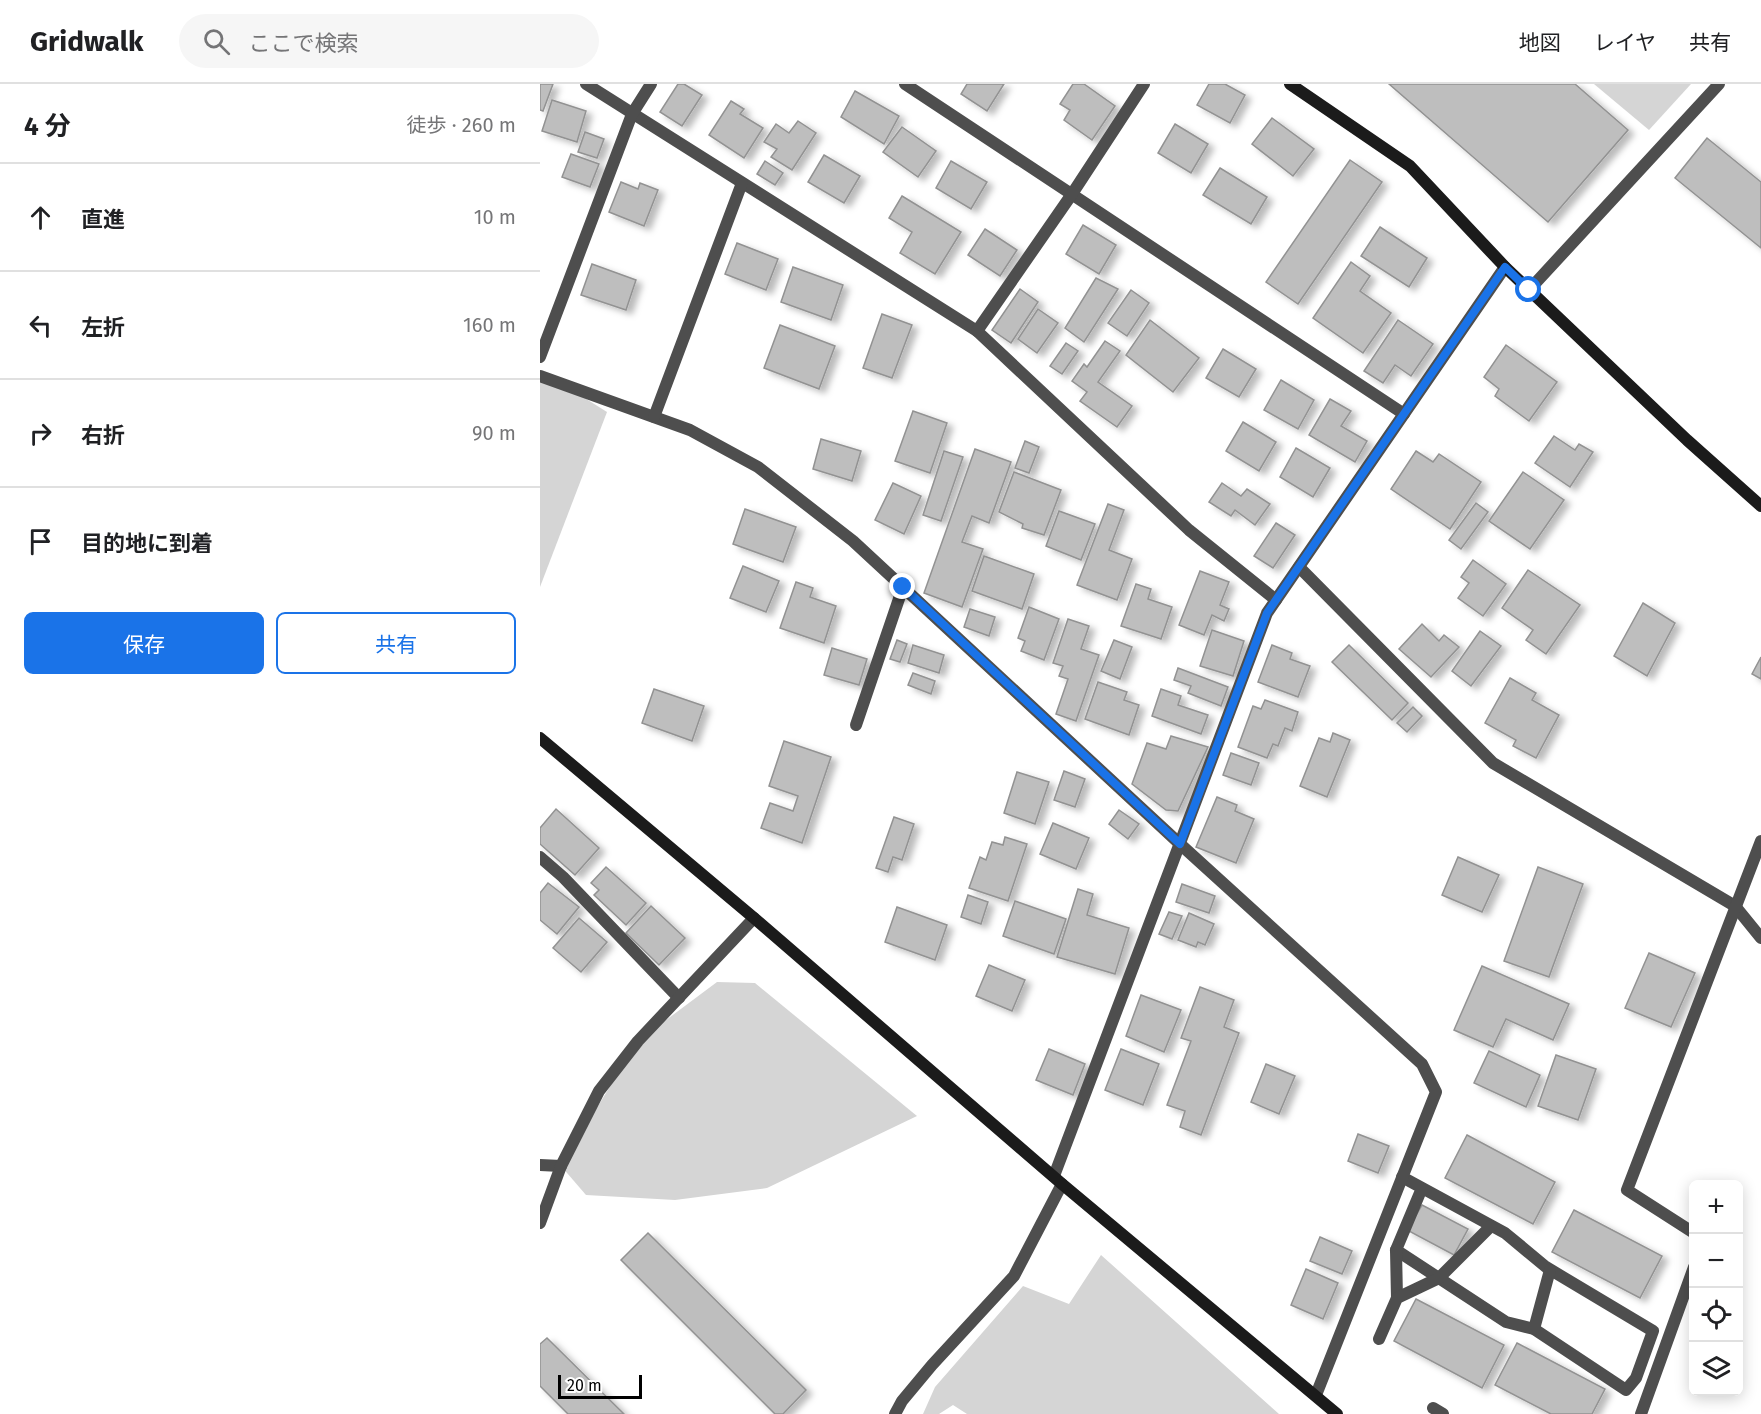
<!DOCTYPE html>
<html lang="ja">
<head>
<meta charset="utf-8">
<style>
  :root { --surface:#fff; --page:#f6f6f6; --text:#202124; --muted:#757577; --line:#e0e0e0; --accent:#1a73e8 }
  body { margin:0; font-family:"Fira Sans","Noto Sans JP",sans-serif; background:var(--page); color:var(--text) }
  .controls { position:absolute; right:18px; bottom:18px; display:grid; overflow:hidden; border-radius:9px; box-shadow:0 3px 15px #0003 }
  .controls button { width:54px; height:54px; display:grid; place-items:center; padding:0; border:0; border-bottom:2px solid var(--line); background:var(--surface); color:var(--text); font:30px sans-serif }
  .scale { position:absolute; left:18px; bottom:15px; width:84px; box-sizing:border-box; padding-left:6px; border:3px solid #000; border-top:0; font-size:16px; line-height:21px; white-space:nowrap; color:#000; -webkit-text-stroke:4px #fff; paint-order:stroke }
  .stop { position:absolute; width:18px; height:18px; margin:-14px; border:4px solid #1a73e8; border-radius:50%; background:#fff }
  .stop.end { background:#1a73e8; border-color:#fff; box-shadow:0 2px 6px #0008 }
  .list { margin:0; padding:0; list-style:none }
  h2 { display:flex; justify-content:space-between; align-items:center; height:78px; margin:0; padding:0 24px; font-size:26px }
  h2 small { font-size:20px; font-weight:400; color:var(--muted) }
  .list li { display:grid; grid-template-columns:39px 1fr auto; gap:18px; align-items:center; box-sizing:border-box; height:108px; padding:0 24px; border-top:2px solid var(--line) }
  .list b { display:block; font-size:22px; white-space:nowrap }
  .list em { font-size:20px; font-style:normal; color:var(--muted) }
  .actions { display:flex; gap:12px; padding:18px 24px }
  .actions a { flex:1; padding:14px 0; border:2px solid var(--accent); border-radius:9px; text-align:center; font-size:21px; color:var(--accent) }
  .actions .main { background:var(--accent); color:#fff }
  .icon { flex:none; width:33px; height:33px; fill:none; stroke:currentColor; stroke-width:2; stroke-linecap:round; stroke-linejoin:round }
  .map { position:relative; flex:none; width:1221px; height:1330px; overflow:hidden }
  header { display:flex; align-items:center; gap:36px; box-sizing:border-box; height:84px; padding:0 30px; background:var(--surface); border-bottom:2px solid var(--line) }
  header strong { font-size:28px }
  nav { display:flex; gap:33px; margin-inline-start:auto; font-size:21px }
  .search { width:420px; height:54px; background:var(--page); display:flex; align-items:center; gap:15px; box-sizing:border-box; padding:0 21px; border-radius:33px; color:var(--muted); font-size:22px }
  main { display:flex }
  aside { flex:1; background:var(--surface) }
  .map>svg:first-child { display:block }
</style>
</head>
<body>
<header>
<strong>Gridwalk</strong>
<div class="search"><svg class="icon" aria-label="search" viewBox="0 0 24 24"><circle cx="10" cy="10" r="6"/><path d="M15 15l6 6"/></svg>ここで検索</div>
<nav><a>地図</a><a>レイヤ</a><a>共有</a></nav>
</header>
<main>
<aside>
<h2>4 分<small>徒歩 · 260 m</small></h2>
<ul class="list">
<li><svg class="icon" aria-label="ahead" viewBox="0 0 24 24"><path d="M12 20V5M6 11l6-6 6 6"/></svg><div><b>直進</b></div><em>10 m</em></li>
<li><svg class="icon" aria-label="left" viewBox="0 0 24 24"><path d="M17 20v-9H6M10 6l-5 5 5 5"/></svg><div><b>左折</b></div><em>160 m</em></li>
<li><svg class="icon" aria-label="right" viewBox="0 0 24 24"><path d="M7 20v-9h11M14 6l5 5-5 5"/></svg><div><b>右折</b></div><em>90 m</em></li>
<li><svg class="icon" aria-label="arrive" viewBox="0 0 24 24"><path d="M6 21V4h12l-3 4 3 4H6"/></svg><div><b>目的地に到着</b></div></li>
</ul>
<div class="actions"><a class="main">保存</a><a>共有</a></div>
</aside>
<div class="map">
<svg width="1221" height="1330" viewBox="0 0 1221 1330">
  <defs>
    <filter id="shadow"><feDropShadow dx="6" dy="4" stdDeviation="3" flood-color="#0004"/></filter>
  </defs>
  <rect width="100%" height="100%" fill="#fff"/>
  <g fill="#d5d5d5">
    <polygon points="1054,0 1151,0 1109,46"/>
    <polygon points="0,286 67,328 0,503"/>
    <polygon points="177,898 215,899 377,1032 227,1104 135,1116 46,1111 21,1082 98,957"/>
    <polygon points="561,1171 739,1330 427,1330 413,1321 399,1330 383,1330 395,1303 483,1202 529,1220"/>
  </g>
  <g fill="#bebebe" stroke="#929292" stroke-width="1.5" filter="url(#shadow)">
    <polygon points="0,0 13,0 3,27 0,26"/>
    <polygon points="138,0 144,0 162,11 142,42 120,28"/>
    <polygon points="427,0 464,0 447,27 421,10"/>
    <polygon points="533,0 544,0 575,22 552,56 524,36 530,26 520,20"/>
    <polygon points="669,0 685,0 705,11 690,39 657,21"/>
    <polygon points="849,0 1035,0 1088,46 1008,138"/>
    <polygon points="315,7 359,32 344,60 301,33"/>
    <polygon points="12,16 46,27 37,58 2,47"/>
    <polygon points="191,17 204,25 200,30 223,44 204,74 169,51"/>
    <polygon points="732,34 774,65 753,92 712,60"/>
    <polygon points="258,37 276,49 252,86 231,73 237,65 224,58 236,40 249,49"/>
    <polygon points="635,40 668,60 651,89 618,69"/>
    <polygon points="362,43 396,67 378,93 343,68"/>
    <polygon points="45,48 64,55 57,74 38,68"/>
    <polygon points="1167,54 1221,98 1221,164 1135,94"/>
    <polygon points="31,70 59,80 50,103 22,93"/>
    <polygon points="284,71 320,92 304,119 268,98"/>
    <polygon points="810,76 842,98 758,220 726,198"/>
    <polygon points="225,77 243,89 235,101 217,90"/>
    <polygon points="411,77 447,98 431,125 396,104"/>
    <polygon points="680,84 727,113 711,140 663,111"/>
    <polygon points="81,98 98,105 100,99 118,106 104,142 69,128"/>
    <polygon points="362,112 421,148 395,190 360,169 372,148 349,134"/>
    <polygon points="543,141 576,161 559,190 526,170"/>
    <polygon points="840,143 887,174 869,203 821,172"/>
    <polygon points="445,145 477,166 460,192 428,171"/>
    <polygon points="197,159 238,175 226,206 185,190"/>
    <polygon points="811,178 830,192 820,207 851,229 823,269 773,234"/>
    <polygon points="52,180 96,196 86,226 41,211"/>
    <polygon points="253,183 303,201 291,236 241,218"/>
    <polygon points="556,194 578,205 544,258 525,244"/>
    <polygon points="480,205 498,218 471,259 452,246"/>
    <polygon points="591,206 609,219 587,252 568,239"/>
    <polygon points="498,225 518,239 497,269 478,255"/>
    <polygon points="342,230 372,241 352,294 323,284"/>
    <polygon points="610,236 659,274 633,308 586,271"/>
    <polygon points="858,236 893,260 871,292 855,281 843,299 824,287"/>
    <polygon points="240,241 295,262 279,305 224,284"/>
    <polygon points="565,257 580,267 558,298 592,322 577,343 540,317 547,308 532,297 544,280 547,283"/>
    <polygon points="526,259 538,267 522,290 510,282"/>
    <polygon points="966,261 1017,298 989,337 955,312 959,305 944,293"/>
    <polygon points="683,265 716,285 699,313 666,294"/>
    <polygon points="741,296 774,316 758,345 724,326"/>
    <polygon points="790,315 811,327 801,342 827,357 815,378 769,351"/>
    <polygon points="373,327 407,339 390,389 355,377"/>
    <polygon points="703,338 736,358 719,387 686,367"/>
    <polygon points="1014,352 1035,366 1039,360 1053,368 1030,403 995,379"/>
    <polygon points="281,355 321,367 312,397 273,385"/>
    <polygon points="485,357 499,363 489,389 475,384"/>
    <polygon points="756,364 790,384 773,413 740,393"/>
    <polygon points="435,365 471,378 449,439 432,432 422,458 443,465 422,523 384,509"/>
    <polygon points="404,367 423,373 401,437 383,431"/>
    <polygon points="876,367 893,378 899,370 941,398 910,445 851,405"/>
    <polygon points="474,388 521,406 504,451 482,444 483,440 459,428"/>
    <polygon points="983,388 1024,416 990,465 949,437"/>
    <polygon points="353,399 381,412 364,450 335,436"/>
    <polygon points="682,399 701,412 707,405 730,420 715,441 695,426 691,432 669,418"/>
    <polygon points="936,419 948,428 921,465 909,456"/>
    <polygon points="568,420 584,426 569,466 592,475 577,516 537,501"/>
    <polygon points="205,425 256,443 243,478 193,460"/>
    <polygon points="519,427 555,440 541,476 506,462"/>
    <polygon points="736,439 755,451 733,484 714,472"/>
    <polygon points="444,472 494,490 482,525 432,507"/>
    <polygon points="933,476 966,500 943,532 918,514 929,499 921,493"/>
    <polygon points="203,482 239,497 226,528 190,514"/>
    <polygon points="988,486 1040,521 1006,570 986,556 993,546 962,524"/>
    <polygon points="660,487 689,498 680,521 689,525 684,537 672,531 664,551 639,541"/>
    <polygon points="256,498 273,504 270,513 296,522 284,559 240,544"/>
    <polygon points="596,500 611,505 608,515 632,523 621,555 581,542"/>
    <polygon points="1103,519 1135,539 1107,592 1074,572"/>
    <polygon points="489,523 519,535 504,576 481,567 485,557 478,554"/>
    <polygon points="430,525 455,533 449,552 424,543"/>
    <polygon points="528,535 549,542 541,565 559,571 536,637 516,630 528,595 519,592 523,582 513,579"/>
    <polygon points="882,540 899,557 904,551 919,563 891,593 859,565"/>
    <polygon points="672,546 704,557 693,592 660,582"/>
    <polygon points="940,547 961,562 931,602 912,587"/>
    <polygon points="357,556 367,560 360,578 350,575"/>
    <polygon points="574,556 592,563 580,595 561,587"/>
    <polygon points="373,561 404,571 399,589 368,579"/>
    <polygon points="732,561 752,569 750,575 770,582 758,613 718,598"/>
    <polygon points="809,561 868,619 852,636 792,578"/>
    <polygon points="292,564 327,575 319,601 284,591"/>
    <polygon points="1221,573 1221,595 1212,590"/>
    <polygon points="638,584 688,603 681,622 648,609 651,602 634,596"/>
    <polygon points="373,589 395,597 391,610 368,601"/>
    <polygon points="970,594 996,609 992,616 1019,631 996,674 973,662 976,656 945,639"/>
    <polygon points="558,598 587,608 584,616 599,621 589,651 545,635"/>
    <polygon points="114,605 164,622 152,657 102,639"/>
    <polygon points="621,605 641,612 638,621 668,631 661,650 612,632"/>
    <polygon points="725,616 758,628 752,647 745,644 738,662 733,660 727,674 698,663 713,622 721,625"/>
    <polygon points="873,623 882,632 867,648 857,639"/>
    <polygon points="793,649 810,656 787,713 760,702 779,654 790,658"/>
    <polygon points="631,652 668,663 638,727 626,726 592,700 607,659 626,665"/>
    <polygon points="244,657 291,673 262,759 221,744 230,719 253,727 258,712 229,702"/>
    <polygon points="691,669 719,679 711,701 683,691"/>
    <polygon points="524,687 545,695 535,723 514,716"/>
    <polygon points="477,688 509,698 495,740 464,729"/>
    <polygon points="677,713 697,721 695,727 714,735 696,779 656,763"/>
    <polygon points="16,725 59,764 35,791 0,760 0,744"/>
    <polygon points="579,726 599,740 588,755 569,740"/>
    <polygon points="354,733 374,740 362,776 353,773 348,788 336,784"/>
    <polygon points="513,739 549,754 536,785 500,770"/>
    <polygon points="465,753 487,760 468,817 429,804 440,773 446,776 452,758 463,761"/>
    <polygon points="918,773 959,791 942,828 902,811"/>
    <polygon points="66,783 106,819 86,841 54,811 59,806 51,799"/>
    <polygon points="998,783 1043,800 1009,893 964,877"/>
    <polygon points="8,799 39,823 17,850 0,836 0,809"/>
    <polygon points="642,800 675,812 669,829 636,818"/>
    <polygon points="538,805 553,810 547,831 589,844 575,890 517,873"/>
    <polygon points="428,811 448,818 441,840 421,833"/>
    <polygon points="475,817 526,835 514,870 463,852"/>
    <polygon points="111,822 145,854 119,881 86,849"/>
    <polygon points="357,823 407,841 395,876 345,858"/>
    <polygon points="629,828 642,832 632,855 619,850"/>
    <polygon points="649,829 674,840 665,861 658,858 656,863 638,856"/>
    <polygon points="39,834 67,858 41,888 13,864"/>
    <polygon points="1109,869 1155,889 1131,943 1085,924"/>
    <polygon points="449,881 485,896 472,927 436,912"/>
    <polygon points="942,882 1029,920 1013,956 966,935 953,963 914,946"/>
    <polygon points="660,903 694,916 684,943 699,949 661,1051 640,1043 645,1027 627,1021 651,957 641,954"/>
    <polygon points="601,911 641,926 624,968 586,952"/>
    <polygon points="509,965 545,980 533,1011 496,996"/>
    <polygon points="581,965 619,980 603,1021 565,1006"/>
    <polygon points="949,967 1000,991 986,1023 934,999"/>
    <polygon points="1016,971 1056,985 1038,1036 998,1022"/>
    <polygon points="726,980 755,992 739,1030 711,1018"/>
    <polygon points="818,1050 849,1062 838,1089 808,1077"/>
    <polygon points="927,1051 1015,1098 993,1140 905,1094"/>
    <polygon points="882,1121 928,1145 914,1171 867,1146"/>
    <polygon points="1034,1126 1122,1172 1100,1214 1012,1168"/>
    <polygon points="108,1149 266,1306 243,1330 235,1330 81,1176"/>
    <polygon points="780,1153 812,1167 802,1190 770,1177"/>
    <polygon points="766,1185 798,1199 783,1235 751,1221"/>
    <polygon points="876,1215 964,1261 942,1304 854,1257"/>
    <polygon points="7,1254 84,1330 28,1330 0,1302 0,1260"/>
    <polygon points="977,1259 1065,1305 1052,1330 1011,1330 955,1301"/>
  </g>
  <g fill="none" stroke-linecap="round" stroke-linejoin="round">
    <g stroke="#4e4e4e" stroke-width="12">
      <polyline points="862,1093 965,1149 1006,1183 1113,1247 1096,1294 1086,1306 994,1245 966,1238 856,1166 882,1104"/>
      <polyline points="856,1166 857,1214"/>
      <polyline points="994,1245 1010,1186"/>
      <polyline points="839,1255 857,1214 899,1194 951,1142"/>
    </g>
    <g stroke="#4e4e4e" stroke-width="12">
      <polyline points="46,0 437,247 649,446 736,516"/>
      <polyline points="365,0 864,330"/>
      <polyline points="989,206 1179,0"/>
      <polyline points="437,247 532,110 604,0"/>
      <polyline points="0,273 92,30 111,0"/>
      <polyline points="0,292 150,346 218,383 313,457 640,760 882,980 896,1008 776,1311"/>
      <polyline points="114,333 202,99"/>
      <polyline points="759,483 953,679 1195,822 1221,854"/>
      <polyline points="316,641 363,503"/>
      <polyline points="0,773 23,793 139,914"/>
      <polyline points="0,1081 21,1082"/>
      <polyline points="514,1092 727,529 965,183"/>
      <polyline points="0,1139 21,1082 59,1007 98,957 214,834"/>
      <polyline points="1154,1149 1087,1106 1221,757"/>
      <polyline points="893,1324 903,1330"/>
      <polyline points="355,1330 362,1317 392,1281 474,1192 522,1100"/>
      <polyline points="1101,1330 1154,1183"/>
    </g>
    <g stroke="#1b1b1b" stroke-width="12">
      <polyline points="750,0 870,82 965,183 1147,356 1221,422"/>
      <polyline points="0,654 214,834 522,1100 797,1330"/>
    </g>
  </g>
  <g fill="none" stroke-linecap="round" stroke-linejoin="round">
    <polyline stroke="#1a73e8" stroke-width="8" points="363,503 640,760 727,529 965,183 989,206"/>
  </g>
</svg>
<div class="controls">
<button>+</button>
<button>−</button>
<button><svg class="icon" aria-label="locate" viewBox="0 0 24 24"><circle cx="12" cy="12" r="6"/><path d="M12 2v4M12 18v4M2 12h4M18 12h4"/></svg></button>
<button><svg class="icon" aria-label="layers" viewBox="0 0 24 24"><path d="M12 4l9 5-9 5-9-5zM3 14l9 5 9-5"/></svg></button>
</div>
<div class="scale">20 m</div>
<div class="stop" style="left:989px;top:206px"></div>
<div class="stop end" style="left:363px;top:503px"></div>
</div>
</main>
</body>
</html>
